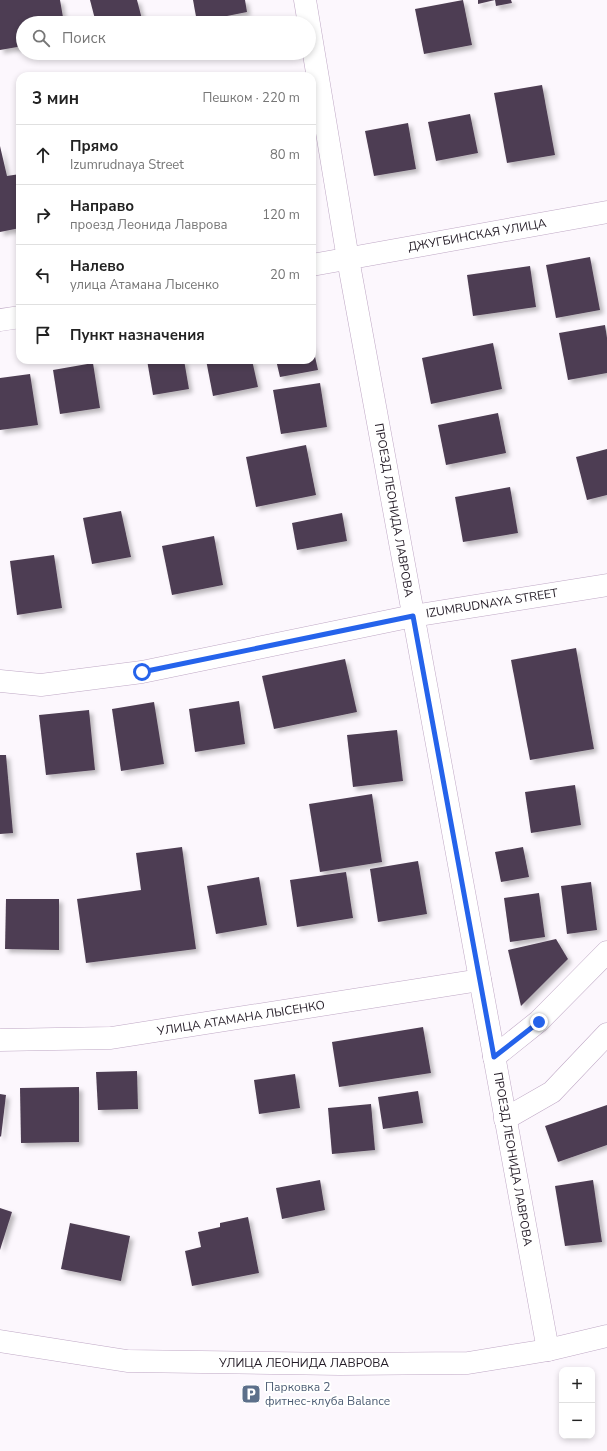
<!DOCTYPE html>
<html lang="ru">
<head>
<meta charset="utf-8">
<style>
  :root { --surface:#fff; --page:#f6f6f6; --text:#222; --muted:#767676; --line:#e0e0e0 }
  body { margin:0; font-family:"Nunito Sans",sans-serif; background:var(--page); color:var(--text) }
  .controls { position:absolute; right:12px; bottom:12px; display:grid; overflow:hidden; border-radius:8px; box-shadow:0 2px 6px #0003 }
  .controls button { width:36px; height:36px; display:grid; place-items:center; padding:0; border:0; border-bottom:1px solid var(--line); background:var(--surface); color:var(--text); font:20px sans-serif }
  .stop { position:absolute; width:12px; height:12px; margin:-9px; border:3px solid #2563eb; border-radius:50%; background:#fff }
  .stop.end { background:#2563eb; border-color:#fff; box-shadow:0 1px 4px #0008 }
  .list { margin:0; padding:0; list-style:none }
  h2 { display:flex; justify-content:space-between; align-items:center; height:52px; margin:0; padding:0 16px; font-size:17px }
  h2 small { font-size:13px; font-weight:400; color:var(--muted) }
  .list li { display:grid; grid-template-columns:26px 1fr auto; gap:12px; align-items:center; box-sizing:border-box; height:60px; padding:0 16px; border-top:1px solid var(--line) }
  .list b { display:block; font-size:15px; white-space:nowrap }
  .list p { margin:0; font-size:13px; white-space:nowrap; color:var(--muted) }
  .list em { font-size:13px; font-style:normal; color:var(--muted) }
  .icon { flex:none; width:22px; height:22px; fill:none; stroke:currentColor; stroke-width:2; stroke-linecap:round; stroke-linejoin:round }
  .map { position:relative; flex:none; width:607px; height:1451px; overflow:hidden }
  .search { position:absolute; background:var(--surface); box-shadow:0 2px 6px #0003; left:16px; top:16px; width:300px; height:44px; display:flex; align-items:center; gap:10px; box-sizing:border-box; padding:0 14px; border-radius:22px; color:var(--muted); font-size:15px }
  .panel { position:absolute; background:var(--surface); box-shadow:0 2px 6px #0003; left:16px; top:72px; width:300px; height:292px; border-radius:12px }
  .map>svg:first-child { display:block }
</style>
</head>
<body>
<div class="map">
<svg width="607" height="1451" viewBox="0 0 607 1451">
  <defs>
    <filter id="shadow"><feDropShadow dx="3.5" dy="3.5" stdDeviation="2" flood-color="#0004"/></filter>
  </defs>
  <rect width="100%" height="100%" fill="#fcf7fd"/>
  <g fill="#4e3e52" filter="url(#shadow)">
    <polygon points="0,0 60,0 64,23 23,23 23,46 0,50"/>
    <polygon points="90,0 137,0 143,23 96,23"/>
    <polygon points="193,0 245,0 247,12 197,22"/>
    <polygon points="463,0 472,45 424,54 415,9"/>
    <polygon points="478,0 511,0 512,3 496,6 495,0 478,4"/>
    <polygon points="542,85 555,155 507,163 494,93"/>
    <polygon points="470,114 478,153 436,161 428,122"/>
    <polygon points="408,123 416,169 374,176 365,131"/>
    <polygon points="0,146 7,176 20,174 20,228 0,232"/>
    <polygon points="590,257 600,310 556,318 546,265"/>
    <polygon points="530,266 536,307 473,316 467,275"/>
    <polygon points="605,325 607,338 607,373 568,380 559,333"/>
    <polygon points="312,343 318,370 280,377 276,360 312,360"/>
    <polygon points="493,343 502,389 431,404 422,358"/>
    <polygon points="147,360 184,360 189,389 153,395"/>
    <polygon points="206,360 252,360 258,387 213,396"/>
    <polygon points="93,363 100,408 60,414 53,370"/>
    <polygon points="30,374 38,425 0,430 0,378"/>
    <polygon points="320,383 327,427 281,434 273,390"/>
    <polygon points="498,413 506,453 446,465 438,425"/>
    <polygon points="306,445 316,495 256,507 246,457"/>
    <polygon points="607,449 607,495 587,500 576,457"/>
    <polygon points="510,487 518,533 463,542 455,497"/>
    <polygon points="121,511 131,557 92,564 83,518"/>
    <polygon points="342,513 347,541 297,550 292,523"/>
    <polygon points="214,536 223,585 172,595 162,546"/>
    <polygon points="54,555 62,608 17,615 10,561"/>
    <polygon points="576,648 594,749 530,760 511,660"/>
    <polygon points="345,659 357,712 274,729 262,676"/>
    <polygon points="239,701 245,744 195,752 189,709"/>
    <polygon points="154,702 164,764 121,771 112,709"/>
    <polygon points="89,710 95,770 46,775 39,715"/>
    <polygon points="397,730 403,781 353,787 347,735"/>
    <polygon points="0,755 6,755 13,833 0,834"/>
    <polygon points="575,785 581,825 531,833 525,792"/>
    <polygon points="372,794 382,862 320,872 309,804"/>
    <polygon points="182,847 196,949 86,963 77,899 141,890 136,853"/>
    <polygon points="523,847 529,877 501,882 495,852"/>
    <polygon points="418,861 427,914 378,922 370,869"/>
    <polygon points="346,872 353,918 297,927 290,880"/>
    <polygon points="259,877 267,925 216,934 207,886"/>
    <polygon points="591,882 597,930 567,934 561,886"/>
    <polygon points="539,893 545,937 510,942 504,898"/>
    <polygon points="6,899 59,899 59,950 5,949"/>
    <polygon points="556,939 568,959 521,1006 508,950"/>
    <polygon points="423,1027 431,1073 339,1087 332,1042"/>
    <polygon points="137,1071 138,1109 98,1110 96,1072"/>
    <polygon points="295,1074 300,1108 259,1114 254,1080"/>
    <polygon points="79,1087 79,1142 21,1143 20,1088"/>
    <polygon points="418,1091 423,1123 383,1129 378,1097"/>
    <polygon points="0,1094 6,1095 1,1137 0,1136"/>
    <polygon points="371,1104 375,1150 332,1154 328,1108"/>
    <polygon points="607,1105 607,1145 558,1162 545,1126"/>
    <polygon points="320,1180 325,1210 282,1219 276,1188"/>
    <polygon points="593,1180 602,1242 565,1246 555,1186"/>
    <polygon points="0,1208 12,1212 0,1250"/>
    <polygon points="248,1217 259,1273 192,1286 185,1251 201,1247 198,1232 220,1227 220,1223"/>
    <polygon points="70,1223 130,1236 121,1281 61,1269"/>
  </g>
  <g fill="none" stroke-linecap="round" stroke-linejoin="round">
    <defs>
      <g id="minor">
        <polyline points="305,0 348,259 548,1350"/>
        <polyline points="312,265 607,212"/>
        <polyline points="0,320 20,317"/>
        <polyline points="0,681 41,685 142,672 413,616 607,585"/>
        <polyline points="0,1040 111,1038 480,980"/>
        <polyline points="494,1057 539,1021 607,952"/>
        <polyline points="505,1119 552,1092 607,1034"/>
        <polyline points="0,1341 127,1361 340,1364 468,1363 548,1350 607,1336"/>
      </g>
    </defs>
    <use href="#minor" stroke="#bfa8c5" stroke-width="23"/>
    <use href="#minor" stroke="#fff" stroke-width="22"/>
  </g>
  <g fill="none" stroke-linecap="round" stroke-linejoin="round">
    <polyline stroke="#2563eb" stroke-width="5" points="142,672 413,616 494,1057 539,1022"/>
  </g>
  <defs>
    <symbol id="parking-square" viewBox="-11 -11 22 22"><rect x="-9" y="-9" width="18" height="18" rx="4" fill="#5c6f8a" stroke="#fff"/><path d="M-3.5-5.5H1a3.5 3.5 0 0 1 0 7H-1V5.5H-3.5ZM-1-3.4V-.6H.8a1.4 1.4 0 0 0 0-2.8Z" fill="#fff"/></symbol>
  </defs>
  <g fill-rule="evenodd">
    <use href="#parking-square" x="240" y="1383" width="22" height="22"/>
  </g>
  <g text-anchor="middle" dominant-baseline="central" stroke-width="4" stroke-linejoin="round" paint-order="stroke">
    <g font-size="12" fill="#231b26" stroke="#fff">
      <text transform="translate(477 235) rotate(-10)">ДЖУГБИНСКАЯ УЛИЦА</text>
      <text transform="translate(394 510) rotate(80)">ПРОЕЗД ЛЕОНИДА ЛАВРОВА</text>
      <text transform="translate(492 603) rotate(-9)">IZUMRUDNAYA STREET</text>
      <text transform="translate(241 1018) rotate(-9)">УЛИЦА АТАМАНА ЛЫСЕНКО</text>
      <text transform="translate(513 1159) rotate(80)">ПРОЕЗД ЛЕОНИДА ЛАВРОВА</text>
      <text x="304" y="1363">УЛИЦА ЛЕОНИДА ЛАВРОВА</text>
    </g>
    <g font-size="12" fill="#4e5e75" stroke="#fff" text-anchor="start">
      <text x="265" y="1387">Парковка 2<tspan x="265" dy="14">фитнес-клуба Balance</tspan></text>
    </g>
  </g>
</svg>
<div class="controls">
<button>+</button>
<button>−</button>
</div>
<div class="stop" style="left:142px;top:672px"></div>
<div class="stop end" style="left:539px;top:1022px"></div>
<div class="search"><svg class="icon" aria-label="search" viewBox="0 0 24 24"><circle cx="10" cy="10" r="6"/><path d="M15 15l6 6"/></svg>Поиск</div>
<section class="panel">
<h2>3 мин<small>Пешком · 220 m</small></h2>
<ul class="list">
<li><svg class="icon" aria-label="ahead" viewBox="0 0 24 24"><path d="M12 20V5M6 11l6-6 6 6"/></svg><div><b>Прямо</b><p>Izumrudnaya Street</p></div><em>80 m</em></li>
<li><svg class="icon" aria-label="right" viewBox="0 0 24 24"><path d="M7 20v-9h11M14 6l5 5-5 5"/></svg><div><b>Направо</b><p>проезд Леонида Лаврова</p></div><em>120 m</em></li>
<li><svg class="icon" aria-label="left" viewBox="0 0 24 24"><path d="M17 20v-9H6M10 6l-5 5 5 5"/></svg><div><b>Налево</b><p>улица Атамана Лысенко</p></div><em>20 m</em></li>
<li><svg class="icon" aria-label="arrive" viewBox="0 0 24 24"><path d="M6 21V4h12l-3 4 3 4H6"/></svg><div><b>Пункт назначения</b></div></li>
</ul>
</section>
</div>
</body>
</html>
